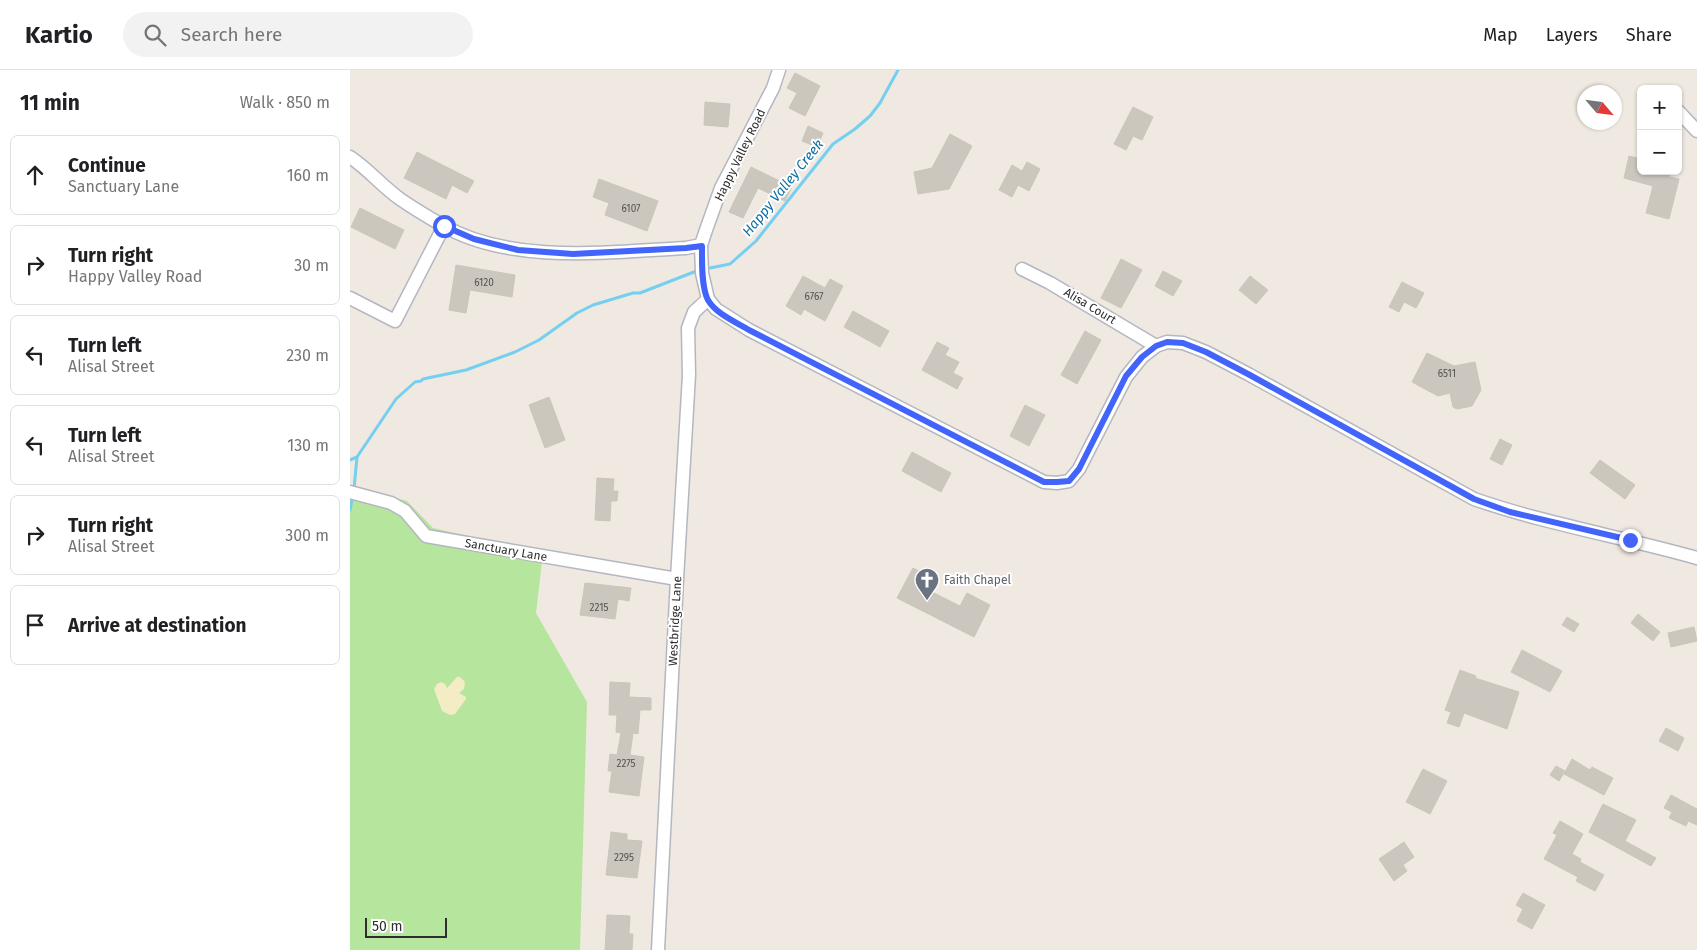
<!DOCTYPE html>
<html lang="en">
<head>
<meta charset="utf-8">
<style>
  :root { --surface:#fff; --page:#f2f2f2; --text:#202124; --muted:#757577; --line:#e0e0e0 }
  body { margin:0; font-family:"Fira Sans",sans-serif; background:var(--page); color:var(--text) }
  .controls { position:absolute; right:15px; top:15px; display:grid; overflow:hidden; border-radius:8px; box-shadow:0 1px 4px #0004 }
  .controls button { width:45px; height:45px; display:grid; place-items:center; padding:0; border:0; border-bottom:1px solid var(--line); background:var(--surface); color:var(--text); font:25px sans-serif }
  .compass { position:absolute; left:1227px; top:15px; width:45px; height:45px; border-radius:50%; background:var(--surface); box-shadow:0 1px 4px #0004; rotate:118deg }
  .scale { position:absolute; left:15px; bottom:12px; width:82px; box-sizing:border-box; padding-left:5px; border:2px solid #2e2e2e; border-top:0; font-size:14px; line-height:18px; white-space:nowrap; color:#2e2e2e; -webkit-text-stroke:4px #fff; paint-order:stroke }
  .stop { position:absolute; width:15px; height:15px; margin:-11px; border:4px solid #4264fb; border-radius:50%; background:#fff }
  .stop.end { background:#4264fb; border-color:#fff; box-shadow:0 1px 5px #0008 }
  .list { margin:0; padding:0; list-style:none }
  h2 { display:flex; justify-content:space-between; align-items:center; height:65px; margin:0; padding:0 20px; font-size:21px }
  h2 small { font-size:16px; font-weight:400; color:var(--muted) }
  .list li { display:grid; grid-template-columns:32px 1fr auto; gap:15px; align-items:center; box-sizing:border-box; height:80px; margin:0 10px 10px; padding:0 10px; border:1px solid var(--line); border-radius:8px }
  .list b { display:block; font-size:19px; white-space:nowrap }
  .list p { margin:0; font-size:16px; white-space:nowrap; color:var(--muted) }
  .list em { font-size:16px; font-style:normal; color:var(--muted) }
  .icon { flex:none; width:28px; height:28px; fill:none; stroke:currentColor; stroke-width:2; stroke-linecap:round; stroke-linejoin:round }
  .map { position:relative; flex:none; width:1347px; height:880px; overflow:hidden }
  header { display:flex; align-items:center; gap:30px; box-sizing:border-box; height:70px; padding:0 25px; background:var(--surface); border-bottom:1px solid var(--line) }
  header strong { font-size:24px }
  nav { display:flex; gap:28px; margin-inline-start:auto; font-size:18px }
  .search { width:350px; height:45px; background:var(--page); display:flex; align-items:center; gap:12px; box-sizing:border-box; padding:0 18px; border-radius:28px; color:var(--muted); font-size:19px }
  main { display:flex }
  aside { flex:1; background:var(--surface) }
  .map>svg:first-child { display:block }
</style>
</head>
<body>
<header>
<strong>Kartio</strong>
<div class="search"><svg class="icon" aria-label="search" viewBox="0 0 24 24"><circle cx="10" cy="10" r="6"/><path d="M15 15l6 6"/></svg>Search here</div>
<nav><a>Map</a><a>Layers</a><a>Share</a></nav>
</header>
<main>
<aside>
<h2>11 min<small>Walk · 850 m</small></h2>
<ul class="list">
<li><svg class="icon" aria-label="ahead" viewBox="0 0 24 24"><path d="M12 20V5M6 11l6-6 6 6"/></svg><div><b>Continue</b><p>Sanctuary Lane</p></div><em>160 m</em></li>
<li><svg class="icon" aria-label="right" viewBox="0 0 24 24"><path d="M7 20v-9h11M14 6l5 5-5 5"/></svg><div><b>Turn right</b><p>Happy Valley Road</p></div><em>30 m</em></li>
<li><svg class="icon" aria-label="left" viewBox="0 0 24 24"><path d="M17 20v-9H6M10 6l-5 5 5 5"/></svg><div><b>Turn left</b><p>Alisal Street</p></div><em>230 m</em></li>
<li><svg class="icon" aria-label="left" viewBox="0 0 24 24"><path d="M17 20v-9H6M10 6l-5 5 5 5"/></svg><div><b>Turn left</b><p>Alisal Street</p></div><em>130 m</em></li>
<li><svg class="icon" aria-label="right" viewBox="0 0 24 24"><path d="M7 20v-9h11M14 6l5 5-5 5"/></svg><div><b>Turn right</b><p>Alisal Street</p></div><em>300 m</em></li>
<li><svg class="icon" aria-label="arrive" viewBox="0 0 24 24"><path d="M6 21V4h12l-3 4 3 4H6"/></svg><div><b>Arrive at destination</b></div></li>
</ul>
</aside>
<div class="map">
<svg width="1347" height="880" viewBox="0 0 1347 880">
  <rect width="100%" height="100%" fill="#efe9e1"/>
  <polygon fill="#b6e59e" points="0,415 57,431 83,458 193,483 186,543 237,632 230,880 0,880"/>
  <polygon fill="#f3ecc5" points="107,607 110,607 115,612 114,619 109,623 116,627 116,629 105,644 100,645 92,641 84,619 87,614 91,612 95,614 97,618"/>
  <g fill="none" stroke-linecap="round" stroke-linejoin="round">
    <g stroke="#75cff0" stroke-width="3">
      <polyline points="355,199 380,194 406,171 483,74 505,59 520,46 530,33 548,0"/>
      <polyline points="0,390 7,387"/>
      <polyline points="4,419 7,387 46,329 65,312 71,311 73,309 116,300 165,282 189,270 227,243 243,235 283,223 290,223 349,200"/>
      <polyline points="0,440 3,425"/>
    </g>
  </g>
  <g fill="#cbc7bf" stroke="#cbc5ba">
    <polygon points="445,3 470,16 455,46 439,38 447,23 437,18"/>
    <polygon points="355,32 380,34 378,57 354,55"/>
    <polygon points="783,37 803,47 792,70 783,66 776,80 764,74"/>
    <polygon points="458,56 473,63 467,77 452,71"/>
    <polygon points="600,64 622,76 599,119 568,124 564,102 582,98"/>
    <polygon points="67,82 124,111 117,123 102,115 96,129 54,108"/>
    <polygon points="1279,86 1291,89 1291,101 1321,101 1319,107 1329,109 1319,149 1296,143 1303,116 1274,108"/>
    <polygon points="677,92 690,99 679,121 668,115 662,127 649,120 662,95 672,101"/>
    <polygon points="401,97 442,117 435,131 408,118 393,148 379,142"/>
    <polygon points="249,109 308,131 297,161 255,145 259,133 243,127"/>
    <polygon points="10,138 54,160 45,179 1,157"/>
    <polygon points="771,189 792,200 771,238 751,228"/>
    <polygon points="106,195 165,205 162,227 120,220 116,243 99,240"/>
    <polygon points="813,201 832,211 823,226 805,216"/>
    <polygon points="453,206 475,218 480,209 493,216 475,251 454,239 451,245 436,236"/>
    <polygon points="900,206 918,220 906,234 889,220"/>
    <polygon points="1052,212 1074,223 1066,238 1054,232 1049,242 1039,237"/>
    <polygon points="503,241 539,261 530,277 494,257"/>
    <polygon points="735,261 751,270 727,314 711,305"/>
    <polygon points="587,272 599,278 595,285 609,292 603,303 613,308 607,319 572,300"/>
    <polygon points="1077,283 1104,296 1125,292 1131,320 1122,336 1107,339 1103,337 1100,323 1088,326 1062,312"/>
    <polygon points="199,327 215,370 195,378 179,335"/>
    <polygon points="675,335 695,345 679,376 660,366"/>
    <polygon points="1150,369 1162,375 1152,395 1140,389"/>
    <polygon points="562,382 601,403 591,422 552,401"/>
    <polygon points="1250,390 1285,415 1275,429 1240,403"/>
    <polygon points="247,408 264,409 263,421 268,421 267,431 261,431 260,451 245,450"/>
    <polygon points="563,498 584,509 578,520 610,536 617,523 640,535 624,567 547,528"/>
    <polygon points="235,513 281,518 279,531 268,529 265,549 230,545"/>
    <polygon points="1288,544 1310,562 1303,571 1281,553"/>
    <polygon points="1217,547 1229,554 1224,562 1212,555"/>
    <polygon points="1344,557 1347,571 1321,577 1318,563"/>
    <polygon points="1172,580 1212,601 1200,622 1161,602"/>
    <polygon points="1110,600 1126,606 1125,608 1169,622 1157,659 1114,643 1109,657 1097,653 1101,642 1095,640"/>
    <polygon points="260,612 280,613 279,627 301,628 301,640 290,640 288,664 283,663 280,685 294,687 289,726 259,722 262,701 258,701 260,684 267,685 271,663 266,662 267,645 259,645"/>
    <polygon points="1316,658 1334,668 1328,681 1309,671"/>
    <polygon points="1222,689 1240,700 1242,697 1263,708 1254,725 1214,704"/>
    <polygon points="1206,696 1215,701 1209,711 1200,705"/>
    <polygon points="1073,699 1097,711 1080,744 1056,732"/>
    <polygon points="1321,725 1347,739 1347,755 1338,751 1336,756 1319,748 1322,742 1314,738"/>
    <polygon points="1253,734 1286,750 1275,771 1306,788 1301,796 1239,762"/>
    <polygon points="1210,751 1233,764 1222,784 1231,789 1230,792 1254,805 1245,821 1226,811 1228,807 1194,789 1207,765 1203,763"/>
    <polygon points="261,762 277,764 277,770 292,771 287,808 256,805"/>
    <polygon points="1054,772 1064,787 1053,795 1057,801 1044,811 1029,789"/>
    <polygon points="1173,823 1195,835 1182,859 1167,851 1173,839 1166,835"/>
    <polygon points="257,845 280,846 279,864 283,864 282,880 255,880"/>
  </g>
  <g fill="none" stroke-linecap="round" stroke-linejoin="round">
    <defs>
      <g id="minor">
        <path d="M429 0 423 18 371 118 356 160 351 175 352 203 358 229 366 239 399 260 694 412 707 413 719 411 729 399 776 307 792 287 806 276 817 272 833 273 856 282 898 304 1124 429C1196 454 1273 467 1347 488"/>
        <polyline points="1328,41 1347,61"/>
        <path d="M0 87C18 99 32 116 50 129 63 138 78 147 92 155 161 195 260 182 336 178L351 175"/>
        <polyline points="672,199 700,213 806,276"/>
        <polyline points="0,228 45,251 94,156"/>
        <polyline points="0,422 41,433 55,441 76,466 327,509"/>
        <polyline points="308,880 327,509 339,305 338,258 344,242 358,229"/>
      </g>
    </defs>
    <use href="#minor" stroke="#b4b7c1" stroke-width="15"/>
    <use href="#minor" stroke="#fff" stroke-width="12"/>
  </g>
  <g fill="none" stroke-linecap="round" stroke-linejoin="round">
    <path stroke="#4264fb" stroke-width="6" d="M94 156 124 169 168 180 223 184 336 178 352 176C352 190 351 217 358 230 366 244 386 252 399 260L694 412H707L719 411 729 399 776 306 792 287 806 276 817 272 833 273 856 282 898 304 1124 429 1160 442 1280 470"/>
  </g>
  <defs>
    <symbol id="church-pin" viewBox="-11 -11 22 30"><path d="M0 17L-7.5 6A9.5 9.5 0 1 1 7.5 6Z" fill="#6b7280" stroke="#fff"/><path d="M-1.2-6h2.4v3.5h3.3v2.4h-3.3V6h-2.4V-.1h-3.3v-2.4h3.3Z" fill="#fff"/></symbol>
  </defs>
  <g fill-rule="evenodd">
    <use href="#church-pin" x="563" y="496" width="28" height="38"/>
  </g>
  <g text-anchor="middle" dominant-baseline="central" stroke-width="4" stroke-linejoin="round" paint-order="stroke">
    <g font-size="10" fill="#555452">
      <text x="281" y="139">6107</text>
      <text x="134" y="213">6120</text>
      <text x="464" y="227">6767</text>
      <text x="1097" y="304">6511</text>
      <text x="249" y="538">2215</text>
      <text x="276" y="694">2275</text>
      <text x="274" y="788">2295</text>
    </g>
    <g font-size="12" fill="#2e2e2e" stroke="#fff">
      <text transform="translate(390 85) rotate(-64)">Happy Valley Road</text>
      <text transform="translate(740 236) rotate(31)">Alisa Court</text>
      <text transform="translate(156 480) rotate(10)">Sanctuary Lane</text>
      <text transform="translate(325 551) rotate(-87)">Westbridge Lane</text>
    </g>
    <g font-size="12" fill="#5b616d" stroke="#fff" text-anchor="start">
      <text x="594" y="510">Faith Chapel</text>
    </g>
    <g font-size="14" font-style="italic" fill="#0d6fa3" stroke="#fff">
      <text transform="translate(433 118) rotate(-51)">Happy Valley Creek</text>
    </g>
  </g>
</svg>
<div class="controls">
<button>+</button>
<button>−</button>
</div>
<svg class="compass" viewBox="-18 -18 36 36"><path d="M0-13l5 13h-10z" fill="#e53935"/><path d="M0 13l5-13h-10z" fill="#757577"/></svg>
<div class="scale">50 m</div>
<div class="stop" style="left:94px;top:156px"></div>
<div class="stop end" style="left:1280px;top:470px"></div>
</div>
</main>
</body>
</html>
